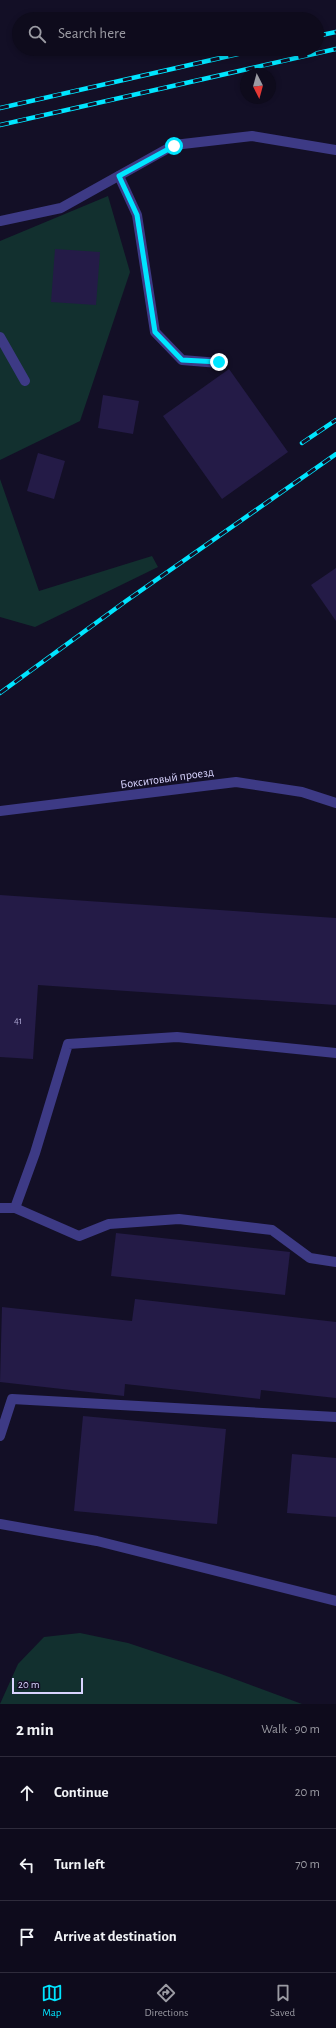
<!DOCTYPE html>
<html lang="en">
<head>
<meta charset="utf-8">
<style>
  :root { --surface:#0e0b1c; --page:#1c1929; --text:#f1f3f6; --muted:#9b9ba3; --line:#2e2b3b; --accent:#00e5ff }
  body { margin:0; font-family:"Alegreya Sans",sans-serif; background:var(--page); color:var(--text) }
  .compass { position:absolute; left:240px; top:68px; width:36px; height:36px; border-radius:50%; background:var(--surface); box-shadow:0 2px 6px #0003; rotate:174deg }
  .scale { position:absolute; left:12px; bottom:10px; width:71px; box-sizing:border-box; padding-left:4px; border:2px solid #d9d4ff; border-top:0; font-size:11px; line-height:14px; white-space:nowrap; color:#d9d4ff; -webkit-text-stroke:3px #130f26; paint-order:stroke }
  .stop { position:absolute; width:12px; height:12px; margin:-9px; border:3px solid #00e5ff; border-radius:50%; background:#fff }
  .stop.end { background:#00e5ff; border-color:#fff; box-shadow:0 1px 4px #0008 }
  .list { margin:0; padding:0; list-style:none }
  h2 { display:flex; justify-content:space-between; align-items:center; height:52px; margin:0; padding:0 16px; font-size:17px }
  h2 small { font-size:13px; font-weight:400; color:var(--muted) }
  .list li { display:grid; grid-template-columns:26px 1fr auto; gap:12px; align-items:center; box-sizing:border-box; height:72px; padding:0 16px; border-top:1px solid var(--line) }
  .list b { display:block; font-size:15px; white-space:nowrap }
  .list em { font-size:13px; font-style:normal; color:var(--muted) }
  .icon { flex:none; width:22px; height:22px; fill:none; stroke:currentColor; stroke-width:2; stroke-linecap:round; stroke-linejoin:round }
  .map { position:relative; flex:none; width:336px; height:1704px; overflow:hidden }
  .search { position:absolute; background:var(--surface); box-shadow:0 2px 6px #0003; left:12px; right:12px; top:12px; height:44px; display:flex; align-items:center; gap:10px; box-sizing:border-box; padding:0 14px; border-radius:22px; color:var(--muted); font-size:15px }
  .sheet { height:268px; background:var(--surface) }
  nav { display:flex; justify-content:space-around; align-items:center; box-sizing:border-box; height:56px; border-top:1px solid var(--line); background:var(--surface); font-size:11px; color:var(--muted) }
  nav a { display:grid; justify-items:center; gap:2px }
  nav .on { color:var(--accent) }
  .map>svg:first-child { display:block }
</style>
</head>
<body>
<div class="map">
<svg width="336" height="1704" viewBox="0 0 336 1704">
  <rect width="100%" height="100%" fill="#130f26"/>
  <g fill="#12302f">
    <polygon points="108,196 130,272 80,421 0,460 0,241"/>
    <polygon points="0,479 39,591 152,556 158,567 35,627 0,617"/>
    <polygon points="80,1633 128,1643 221,1674 302,1704 0,1704 18,1664 44,1637"/>
  </g>
  <g fill="#241b47">
    <polygon points="55,249 100,252 96,305 51,302"/>
    <polygon points="229,369 288,452 222,499 163,416"/>
    <polygon points="103,395 139,401 133,434 98,428"/>
    <polygon points="38,453 65,461 54,499 27,491"/>
    <polygon points="336,568 336,621 311,585"/>
    <polygon points="0,895 336,918 336,1005 38,985 33,1059 0,1057"/>
    <polygon points="116,1233 290,1252 285,1295 111,1276"/>
    <polygon points="135,1299 336,1322 336,1398 261,1390 260,1399 125,1384 124,1396 0,1382 2,1307 132,1321"/>
    <polygon points="83,1416 226,1429 217,1524 74,1511"/>
    <polygon points="292,1454 336,1458 336,1517 287,1513"/>
  </g>
  <g fill="none" stroke-linecap="round" stroke-linejoin="round">
    <g stroke="#3d3a85" stroke-width="10">
      <polyline points="119,176 137,215 155,332 182,360 219,363"/>
      <polyline points="0,221 61,208 174,145 252,136 336,150"/>
      <polyline points="0,337 25,381"/>
      <polyline points="0,811 236,782 302,792 336,803"/>
      <polyline points="0,1208 15,1208 79,1236 109,1224 179,1219 272,1230 310,1258 336,1262"/>
      <polyline points="15,1208 35,1153 68,1044 177,1037 336,1053"/>
      <polyline points="0,1436 12,1399 336,1417"/>
      <polyline points="0,1524 97,1541 336,1601"/>
    </g>
    <defs>
      <g id="rail">
        <polyline points="317,36 336,32"/>
        <polyline points="0,108 260,49"/>
        <polyline points="0,125 336,49"/>
        <polyline points="302,443 336,420"/>
        <polyline points="0,693 126,601 336,454"/>
      </g>
    </defs>
    <use href="#rail" stroke="#00e5ff" stroke-width="4.5"/>
    <use href="#rail" stroke="#130f26" stroke-width="3" stroke-dasharray="9" stroke-linecap="butt"/>
  </g>
  <g fill="none" stroke-linecap="round" stroke-linejoin="round">
    <polyline stroke="#00e5ff" stroke-width="5" points="174,146 119,176 137,215 155,332 182,360 219,362"/>
  </g>
  <g text-anchor="middle" dominant-baseline="central" stroke-width="3" stroke-linejoin="round" paint-order="stroke">
    <g font-size="10" fill="#aca6d1">
      <text x="18" y="1021">41</text>
    </g>
    <g font-size="12" fill="#d9d4ff" stroke="#130f26">
      <text transform="translate(167 778) rotate(-8)">Бокситовый проезд</text>
    </g>
  </g>
</svg>
<svg class="compass" viewBox="-18 -18 36 36"><path d="M0-13l5 13h-10z" fill="#e53935"/><path d="M0 13l5-13h-10z" fill="#9b9ba3"/></svg>
<div class="scale">20 m</div>
<div class="stop" style="left:174px;top:146px"></div>
<div class="stop end" style="left:219px;top:362px"></div>
<div class="search"><svg class="icon" aria-label="search" viewBox="0 0 24 24"><circle cx="10" cy="10" r="6"/><path d="M15 15l6 6"/></svg>Search here</div>
</div>
<section class="sheet">
<h2>2 min<small>Walk · 90 m</small></h2>
<ul class="list">
<li><svg class="icon" aria-label="ahead" viewBox="0 0 24 24"><path d="M12 20V5M6 11l6-6 6 6"/></svg><div><b>Continue</b></div><em>20 m</em></li>
<li><svg class="icon" aria-label="left" viewBox="0 0 24 24"><path d="M17 20v-9H6M10 6l-5 5 5 5"/></svg><div><b>Turn left</b></div><em>70 m</em></li>
<li><svg class="icon" aria-label="arrive" viewBox="0 0 24 24"><path d="M6 21V4h12l-3 4 3 4H6"/></svg><div><b>Arrive at destination</b></div></li>
</ul>
</section>
<nav>
<a class="on"><svg class="icon" aria-label="map" viewBox="0 0 24 24"><path d="M3 6l6-2 6 2 6-2v14l-6 2-6-2-6 2zM9 4v14M15 6v14"/></svg>Map</a>
<a><svg class="icon" aria-label="directions" viewBox="0 0 24 24"><path d="M12 3l9 9-9 9-9-9zM9 14v-3h6M13 9l2 2-2 2"/></svg>Directions</a>
<a><svg class="icon" aria-label="saved" viewBox="0 0 24 24"><path d="M7 4h10v16l-5-4-5 4z"/></svg>Saved</a>
</nav>
</body>
</html>
